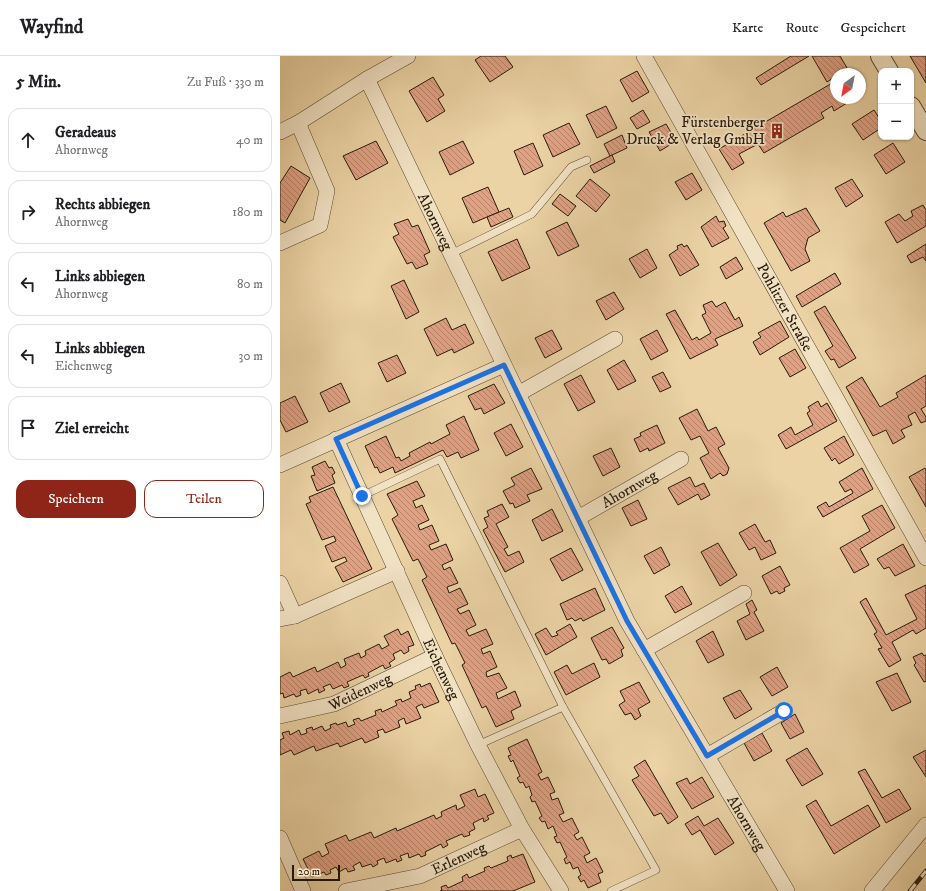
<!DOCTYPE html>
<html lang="de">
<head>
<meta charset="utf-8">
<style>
  :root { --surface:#fff; --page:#f6f6f6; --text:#202124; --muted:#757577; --line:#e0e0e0; --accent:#8f2418 }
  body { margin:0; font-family:"IM FELL DW Pica",serif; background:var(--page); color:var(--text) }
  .controls { position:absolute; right:12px; top:12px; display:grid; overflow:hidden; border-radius:8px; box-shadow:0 1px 3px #0004 }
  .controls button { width:36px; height:36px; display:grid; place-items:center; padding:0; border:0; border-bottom:1px solid var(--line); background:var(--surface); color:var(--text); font:20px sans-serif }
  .compass { position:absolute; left:550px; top:12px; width:36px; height:36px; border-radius:50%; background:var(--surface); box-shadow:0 1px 3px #0004; rotate:212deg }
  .scale { position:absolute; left:12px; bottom:10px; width:48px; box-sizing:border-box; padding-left:4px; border:2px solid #291a0a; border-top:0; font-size:11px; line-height:14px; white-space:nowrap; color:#291a0a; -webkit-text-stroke:3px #f2e2c4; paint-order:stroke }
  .stop { position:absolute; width:12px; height:12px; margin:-9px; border:3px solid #1a73e8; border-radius:50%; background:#fff }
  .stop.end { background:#1a73e8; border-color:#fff; box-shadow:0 1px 4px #0008 }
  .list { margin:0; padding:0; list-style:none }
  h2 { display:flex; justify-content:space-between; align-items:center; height:52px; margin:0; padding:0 16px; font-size:17px }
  h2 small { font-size:13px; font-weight:400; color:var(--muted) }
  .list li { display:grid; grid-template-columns:26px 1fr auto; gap:12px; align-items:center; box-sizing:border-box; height:64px; margin:0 8px 8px; padding:0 8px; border:1px solid var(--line); border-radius:12px }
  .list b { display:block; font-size:15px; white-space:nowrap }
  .list p { margin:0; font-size:13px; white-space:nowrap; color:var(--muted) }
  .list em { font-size:13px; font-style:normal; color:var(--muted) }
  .actions { display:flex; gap:8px; padding:12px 16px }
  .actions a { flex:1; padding:9px 0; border:1px solid var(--accent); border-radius:12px; text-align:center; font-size:14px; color:var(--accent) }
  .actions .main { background:var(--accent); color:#fff }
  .icon { flex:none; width:22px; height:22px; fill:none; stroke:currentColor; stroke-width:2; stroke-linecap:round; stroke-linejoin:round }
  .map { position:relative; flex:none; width:646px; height:835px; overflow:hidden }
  header { display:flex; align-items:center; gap:24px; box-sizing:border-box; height:56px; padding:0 20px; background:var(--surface); border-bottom:1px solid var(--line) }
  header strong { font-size:19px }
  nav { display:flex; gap:22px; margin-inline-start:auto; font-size:14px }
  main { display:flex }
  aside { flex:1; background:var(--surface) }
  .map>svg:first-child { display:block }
</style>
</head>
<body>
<header>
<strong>Wayfind</strong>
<nav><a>Karte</a><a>Route</a><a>Gespeichert</a></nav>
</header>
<main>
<aside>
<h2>5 Min.<small>Zu Fuß · 330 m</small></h2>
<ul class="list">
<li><svg class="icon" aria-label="ahead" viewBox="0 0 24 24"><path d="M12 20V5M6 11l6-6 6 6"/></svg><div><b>Geradeaus</b><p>Ahornweg</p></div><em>40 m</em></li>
<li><svg class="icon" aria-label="right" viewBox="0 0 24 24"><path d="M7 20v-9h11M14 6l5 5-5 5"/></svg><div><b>Rechts abbiegen</b><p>Ahornweg</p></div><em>180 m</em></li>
<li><svg class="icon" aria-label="left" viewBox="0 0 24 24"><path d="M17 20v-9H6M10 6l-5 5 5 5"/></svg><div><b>Links abbiegen</b><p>Ahornweg</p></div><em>80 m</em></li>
<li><svg class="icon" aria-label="left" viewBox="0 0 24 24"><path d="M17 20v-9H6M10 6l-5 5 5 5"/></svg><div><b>Links abbiegen</b><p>Eichenweg</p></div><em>30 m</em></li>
<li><svg class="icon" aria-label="arrive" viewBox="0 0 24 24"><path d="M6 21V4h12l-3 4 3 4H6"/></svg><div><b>Ziel erreicht</b></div></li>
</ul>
<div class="actions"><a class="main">Speichern</a><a>Teilen</a></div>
</aside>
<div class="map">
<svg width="646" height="835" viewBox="0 0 646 835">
  <defs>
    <pattern id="building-back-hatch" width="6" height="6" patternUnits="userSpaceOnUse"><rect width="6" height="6" fill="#e1a183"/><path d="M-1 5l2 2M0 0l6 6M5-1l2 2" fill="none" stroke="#b68269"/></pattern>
  </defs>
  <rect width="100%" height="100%" fill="#ebd3a5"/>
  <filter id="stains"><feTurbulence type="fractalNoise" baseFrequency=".005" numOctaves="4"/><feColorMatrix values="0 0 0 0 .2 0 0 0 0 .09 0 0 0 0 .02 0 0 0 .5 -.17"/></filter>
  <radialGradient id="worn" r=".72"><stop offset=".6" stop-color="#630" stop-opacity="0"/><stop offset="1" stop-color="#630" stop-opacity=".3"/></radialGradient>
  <g fill="url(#building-back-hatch)" stroke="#291a0a">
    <polygon points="201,0 225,0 233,11 210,26 195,4"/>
    <polygon points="511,0 529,0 481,29 476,22"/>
    <polygon points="532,0 560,0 567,12 558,18 556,18 556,20 547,26"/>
    <polygon points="630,0 646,0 646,27"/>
    <polygon points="357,15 369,36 352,46 340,24"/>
    <polygon points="153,21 164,39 158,43 165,55 147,66 129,35"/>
    <polygon points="554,26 556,30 556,42 564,42 567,47 554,55 552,50 541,57 544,62 484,97 478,88 459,98 464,107 452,114 439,93"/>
    <polygon points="326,50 337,72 317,82 306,59"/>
    <polygon points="363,54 370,66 357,73 350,62"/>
    <polygon points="594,54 601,65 601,72 583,84 572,68"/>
    <polygon points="289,67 300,88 273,101 263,79"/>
    <polygon points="386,68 396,85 380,95 369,76"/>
    <polygon points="342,79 347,92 330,100 324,88"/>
    <polygon points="96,85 108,107 76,124 63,100"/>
    <polygon points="183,85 194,107 170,119 159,96"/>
    <polygon points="253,87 263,110 244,119 234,95"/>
    <polygon points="613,87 625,106 606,118 594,99"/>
    <polygon points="332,99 335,106 314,117 310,110"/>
    <polygon points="11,110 30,122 5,167 0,164 0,127"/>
    <polygon points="412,117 422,134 406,144 395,126"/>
    <polygon points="310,123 330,139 316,156 296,140"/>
    <polygon points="572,123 583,140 566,151 555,132"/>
    <polygon points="208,131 219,156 193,167 182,142"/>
    <polygon points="280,138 296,150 288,160 272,148"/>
    <polygon points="643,149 646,154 646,170 617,187 605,166 619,158 625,165 633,160 631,155"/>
    <polygon points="229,152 233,161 211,171 207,161"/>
    <polygon points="526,152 540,175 528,182 525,193 530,205 511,215 484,167 503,156 506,161"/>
    <polygon points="436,160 439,166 444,165 446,170 443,172 449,182 432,191 421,171"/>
    <polygon points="128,163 132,171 138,169 150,196 144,199 148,208 136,213 132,206 127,208 113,181 119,178 114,168"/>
    <polygon points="287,166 299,190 278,200 266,176"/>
    <polygon points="237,183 250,212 222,225 208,196"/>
    <polygon points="402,188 404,191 407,189 419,209 400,220 389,199 398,193 397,190"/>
    <polygon points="646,188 646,205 643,201 631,207 627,200"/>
    <polygon points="367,193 377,212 360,222 349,203"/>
    <polygon points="456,201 463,213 446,223 440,211"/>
    <polygon points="555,217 561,228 522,251 516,240"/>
    <polygon points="124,224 139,256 126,263 111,230"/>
    <polygon points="334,236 344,253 326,264 316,245"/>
    <polygon points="432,245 436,251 445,246 455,264 459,261 463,270 435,283 438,289 410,303 386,258 395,254 412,284 417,281 419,284 431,277 422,259 426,257 423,249"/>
    <polygon points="545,250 576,302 559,312 554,303 551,304 545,295 553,290 534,256"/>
    <polygon points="166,262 172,274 185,268 194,287 174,297 172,293 157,300 144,273"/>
    <polygon points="500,265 509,281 480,299 473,286 481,281 478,277"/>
    <polygon points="272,274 282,293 265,302 255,282"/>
    <polygon points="377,274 388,295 371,304 360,283"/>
    <polygon points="515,293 526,312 510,321 499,302"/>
    <polygon points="117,299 126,317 107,326 98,307"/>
    <polygon points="344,304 356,325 338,334 327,314"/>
    <polygon points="383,316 391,331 380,336 372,321"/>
    <polygon points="301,319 315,346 298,355 284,328"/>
    <polygon points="646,319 646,350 641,353 646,361 646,365 641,367 635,356 628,360 632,369 621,374 625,381 613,388 606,374 593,380 566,331 582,321 600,351 618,341 616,337"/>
    <polygon points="61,327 70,346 49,356 40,337"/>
    <polygon points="214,328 225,347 204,358 201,352 195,354 188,340"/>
    <polygon points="15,340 28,366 6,376 0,364 0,347"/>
    <polygon points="538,345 541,351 547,347 557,365 506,393 498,379 511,371 515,379 533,369 527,357 530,355 528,351"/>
    <polygon points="417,353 428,375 436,371 445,388 438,392 449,412 447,418 443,420 440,417 431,423 420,402 429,397 420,380 411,384 399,362"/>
    <polygon points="184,360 199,394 181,402 178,396 167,401 163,394 115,417 113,411 100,417 97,411 95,412 85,390 106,380 116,402 119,401 121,405 130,400 129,397 150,386 151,388 170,378 166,369"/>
    <polygon points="231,368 243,391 226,400 214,377"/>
    <polygon points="377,369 385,387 369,395 368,392 360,396 354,383 361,380 360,377"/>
    <polygon points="564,380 574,399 559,408 555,402 552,405 544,392"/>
    <polygon points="331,392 340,411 323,420 313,400"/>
    <polygon points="45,405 49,412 52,411 55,417 52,419 55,427 37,435 31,420 35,419 32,411"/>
    <polygon points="251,412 262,433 247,439 250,445 235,452 233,447 230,448 223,435 235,429 231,422"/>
    <polygon points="582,412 593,433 543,461 537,451 546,446 549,451 573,437 571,433 565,436 559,426"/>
    <polygon points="645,412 646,414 646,451 629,421"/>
    <polygon points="410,421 415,431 424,427 430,439 421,444 418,438 398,449 388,432"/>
    <polygon points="137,425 145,440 133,445 136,452 142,449 149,464 138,469 140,474 152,469 159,485 149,489 151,494 166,488 173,504 162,509 164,514 170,511 178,527 167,531 169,537 180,532 188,548 177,553 180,558 189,554 196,569 186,574 189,580 206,573 213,588 201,593 203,598 210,595 217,611 206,616 207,621 219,617 227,632 216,637 218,643 235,635 241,650 231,655 234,663 216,671 206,650 202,652 182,609 185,607 175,587 172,588 142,524 147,521 138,503 133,505 112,463 118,459 107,438"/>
    <polygon points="53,431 92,513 63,526 55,511 67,505 65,501 52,506 45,490 56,485 54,480 42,484 26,448 31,446 29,441"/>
    <polygon points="358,444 367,463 351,470 342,452"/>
    <polygon points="222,448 229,461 216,468 228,491 224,493 228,500 239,495 244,506 225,516 203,474 208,471 204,462 209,460 207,455"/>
    <polygon points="602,449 615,472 580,493 589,509 574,517 560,492 590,475 582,460"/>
    <polygon points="272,453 283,475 262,485 252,464"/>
    <polygon points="475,468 485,486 490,484 496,497 481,504 475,491 469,494 459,477"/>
    <polygon points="438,487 457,519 440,530 421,496"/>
    <polygon points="623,488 635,510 615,520 609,511 604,513 597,503"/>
    <polygon points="381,491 390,509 374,518 364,500"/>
    <polygon points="291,492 303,514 282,525 270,503"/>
    <polygon points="500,510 510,529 504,532 505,535 499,538 497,535 491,538 482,520"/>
    <polygon points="646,529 646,572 636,578 633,574 612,586 621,604 609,611 598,593 602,592 594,578 597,576 580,546 586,542 606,579 637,563 625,539"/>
    <polygon points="402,530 412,548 395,557 385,540"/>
    <polygon points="315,532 325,554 303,565 301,562 295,565 292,562 287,564 280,548"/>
    <polygon points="472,544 477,554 474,556 484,575 466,584 457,565 470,558 466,548"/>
    <polygon points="290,568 297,581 266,599 255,578 266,572 272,581 278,579 276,576"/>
    <polygon points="332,571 344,592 341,594 343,600 329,608 326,603 322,604 311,582"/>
    <polygon points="118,573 121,579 128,575 134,589 128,591 129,595 124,598 121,594 113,598 115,603 109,607 111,610 105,613 103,609 88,617 89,620 85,622 83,619 67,626 69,630 64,632 62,629 53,633 50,628 43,631 45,634 39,637 38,633 28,638 26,633 20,635 21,639 16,641 14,638 4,642 3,637 0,638 0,621 10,616 13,621 35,611 37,616 58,606 61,612 66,609 64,603 79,597 81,602 86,599 85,595 99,588 102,593 109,589 104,580"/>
    <polygon points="433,575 444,599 428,607 416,585"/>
    <polygon points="642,597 644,600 646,599 646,625 644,626 634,609 636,607 633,601"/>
    <polygon points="314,607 320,621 286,639 274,616 287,609 292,618"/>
    <polygon points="497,611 508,631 492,640 480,621"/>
    <polygon points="617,617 631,646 612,655 596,626"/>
    <polygon points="359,626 370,646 358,653 361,660 355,664 351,657 345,659 339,649 345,645 340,635"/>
    <polygon points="150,627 159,646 144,652 142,648 136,651 141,662 126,668 124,662 118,665 120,671 105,677 103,673 97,675 99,681 85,687 82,682 60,691 58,687 36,695 34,690 14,699 11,694 0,699 0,684 4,682 2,677 9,675 10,679 19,674 21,679 27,677 26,673 32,671 33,674 42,670 45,675 51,672 50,669 56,667 57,669 66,666 68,671 75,668 73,664 79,662 81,665 96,659 95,655 101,653 102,656 117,649 115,645 121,643 122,646 131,642 129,636 136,633 135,630 140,628 141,631"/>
    <polygon points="460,634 472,653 455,663 443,642"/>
    <polygon points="515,658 524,676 510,683 501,667"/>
    <polygon points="482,677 492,695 474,705 464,687"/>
    <polygon points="247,683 262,716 258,718 261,724 268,721 275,736 270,738 272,744 278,742 284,757 279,759 283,766 292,762 299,776 294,779 297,784 302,781 310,797 304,800 307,807 316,802 323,816 318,818 321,826 308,832 304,824 301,826 298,821 301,819 298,811 293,813 290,806 286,808 284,803 287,801 280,786 277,787 274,781 277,780 273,770 268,773 265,765 262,766 259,762 262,760 255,745 252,746 250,741 252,739 249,730 246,732 243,726 240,727 237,722 240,720 233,704 231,706 228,700 231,699 228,692"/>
    <polygon points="527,692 543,718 522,730 506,704"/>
    <polygon points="646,694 646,721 633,701"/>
    <polygon points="365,704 398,761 388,768 381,757 374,760 352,724 359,720 354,711"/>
    <polygon points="585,713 602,742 619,733 631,753 606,767 578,716"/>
    <polygon points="422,721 434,741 412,753 396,727 407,722 410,728"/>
    <polygon points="195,733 198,741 205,738 214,757 207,760 209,763 204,766 203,762 193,767 195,773 189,776 190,779 184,781 182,778 166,785 168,789 163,792 161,788 145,796 146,799 141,801 139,798 129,802 128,797 120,800 122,804 117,806 116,803 106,807 104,802 97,805 98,808 93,811 91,808 82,811 80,806 73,810 75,814 68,816 66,812 59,816 56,811 50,814 51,817 46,819 44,816 32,821 23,803 39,795 42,801 49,797 45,788 66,779 69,785 91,776 94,782 116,772 117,775 154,759 156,763 162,760 161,756 176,749 177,754 185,750 180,739"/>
    <polygon points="536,744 551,770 588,749 600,770 554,798 526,750"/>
    <polygon points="418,760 424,770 438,762 454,787 435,799 420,774 412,779 405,768"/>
    <polygon points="243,798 255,826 233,835 160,835 162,834 161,831 166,829 168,832 183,825 182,821 187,818 189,822 205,815 204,812 209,810 211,812 228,805 227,801 231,799 232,802"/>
  </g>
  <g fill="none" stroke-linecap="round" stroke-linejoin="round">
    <defs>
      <g id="service">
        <polyline points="171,198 252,158 291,111 307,104"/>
        <polyline points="82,440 160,403 283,651 376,814 331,835"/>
        <polyline points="198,689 283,651"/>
      </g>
      <g id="minor">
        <path id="s1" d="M364 0 646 502"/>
        <path id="s2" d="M87 23 347 565 507 835"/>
        <polyline points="0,76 18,67 87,23 128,0"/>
        <polyline points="0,187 40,169 47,135 18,67"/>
        <polyline points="238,338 335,283"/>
        <path id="s3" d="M56 383 155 600 198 689 242 773 281 835"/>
        <polyline points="0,409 224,309"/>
        <path id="s4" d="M298 462 401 403"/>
        <polyline points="0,527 15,560"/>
        <polyline points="0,563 15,560 117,515"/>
        <polyline points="364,594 464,537"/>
        <path id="s5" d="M0 660 54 648 155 600"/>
        <polyline points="427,700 504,655"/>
        <polyline points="0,782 23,835"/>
        <path id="s6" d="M66 835 140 820 242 773"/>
        <polyline points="592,835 646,769"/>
      </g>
      <g id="tertiary">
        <polyline points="600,0 609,15"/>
        <polyline points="631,50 646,75"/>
      </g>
    </defs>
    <use href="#service" stroke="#5a4831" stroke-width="8"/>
    <use href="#minor" stroke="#5a4831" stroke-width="16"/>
    <use href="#tertiary" stroke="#5a4831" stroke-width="20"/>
    <use href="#service" stroke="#f2e2c4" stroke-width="7"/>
    <use href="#minor" stroke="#f2e2c4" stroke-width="15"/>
    <use href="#tertiary" stroke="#f2e2c4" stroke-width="18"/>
    <defs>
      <polyline id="rail" points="630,835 646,815"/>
    </defs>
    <use href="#rail" stroke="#291a0a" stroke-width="4.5"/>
    <use href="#rail" stroke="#f2e2c4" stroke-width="3" stroke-dasharray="9" stroke-linecap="butt"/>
  </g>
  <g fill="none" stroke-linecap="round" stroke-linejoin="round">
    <polyline stroke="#1a73e8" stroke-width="5" points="82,440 56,383 224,309 347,565 427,700 504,655"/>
  </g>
  <defs>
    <symbol id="building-bare" viewBox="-9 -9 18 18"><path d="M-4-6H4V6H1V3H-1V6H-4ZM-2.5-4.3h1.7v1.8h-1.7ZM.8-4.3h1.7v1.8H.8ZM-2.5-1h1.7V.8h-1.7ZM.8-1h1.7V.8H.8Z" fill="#8f2418" stroke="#f2e2c4" stroke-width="2.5" paint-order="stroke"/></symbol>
  </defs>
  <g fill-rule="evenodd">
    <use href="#building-bare" x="486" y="64" width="22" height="22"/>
  </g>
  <g text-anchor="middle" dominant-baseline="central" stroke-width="3.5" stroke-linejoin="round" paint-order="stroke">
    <g font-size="15" fill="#291a0a" stroke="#f2e2c4" text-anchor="end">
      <text x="485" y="66">Fürstenberger<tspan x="485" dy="17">Druck &amp; Verlag GmbH</tspan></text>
    </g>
    <g font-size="15" fill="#291a0a" stroke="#f2e2c4">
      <text stroke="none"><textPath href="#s2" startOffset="158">Ahornweg</textPath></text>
      <text stroke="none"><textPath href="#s1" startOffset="288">Pohlitzer Straße</textPath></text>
      <text stroke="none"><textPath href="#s4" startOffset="59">Ahornweg</textPath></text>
      <text stroke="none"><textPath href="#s3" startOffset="253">Eichenweg</textPath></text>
      <text stroke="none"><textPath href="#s5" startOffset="84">Weidenweg</textPath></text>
      <text stroke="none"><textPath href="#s2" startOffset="836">Ahornweg</textPath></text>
      <text stroke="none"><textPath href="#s6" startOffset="118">Erlenweg</textPath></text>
    </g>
  </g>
  <rect width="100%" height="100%" filter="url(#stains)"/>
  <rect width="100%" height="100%" fill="url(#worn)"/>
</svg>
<div class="controls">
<button>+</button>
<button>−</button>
</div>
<svg class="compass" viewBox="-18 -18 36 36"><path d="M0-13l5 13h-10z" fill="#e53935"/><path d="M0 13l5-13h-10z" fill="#757577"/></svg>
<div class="scale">20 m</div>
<div class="stop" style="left:504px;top:655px"></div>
<div class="stop end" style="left:82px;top:440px"></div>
</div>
</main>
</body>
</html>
